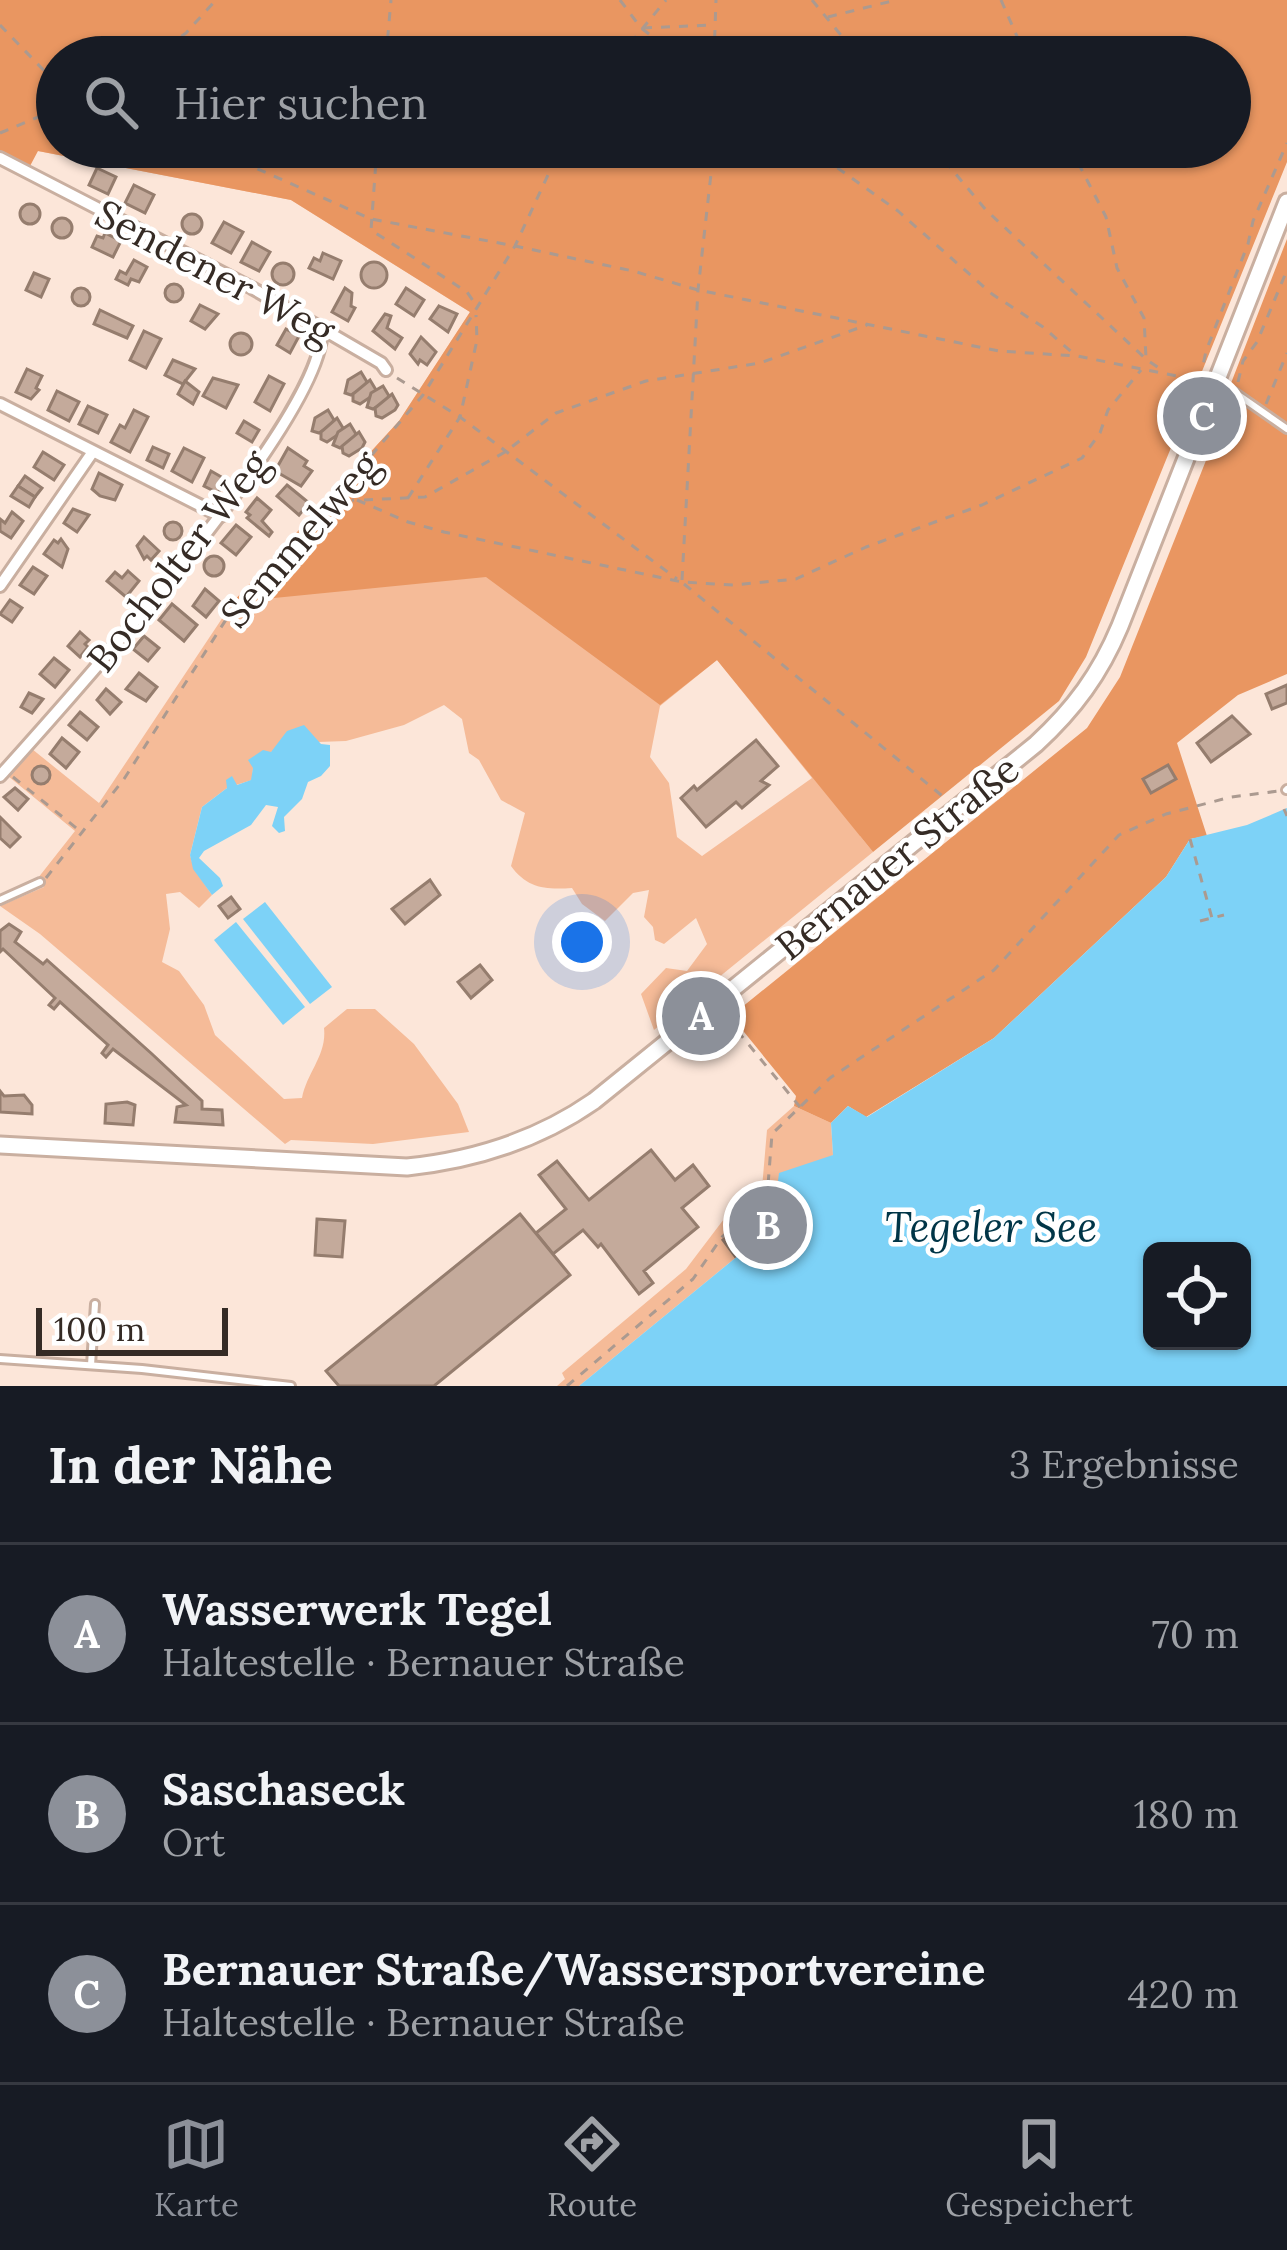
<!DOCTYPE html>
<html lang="de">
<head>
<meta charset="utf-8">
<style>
  :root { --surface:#171b24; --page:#20242c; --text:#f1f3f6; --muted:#9ea1a6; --line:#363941; --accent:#8c9099 }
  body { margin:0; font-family:Lora,serif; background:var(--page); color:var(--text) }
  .controls { position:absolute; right:36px; bottom:36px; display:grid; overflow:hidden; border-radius:18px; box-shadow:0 3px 9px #0004 }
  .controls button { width:108px; height:108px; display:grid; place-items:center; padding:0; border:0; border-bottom:3px solid var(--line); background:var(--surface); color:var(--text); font:60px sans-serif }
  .scale { position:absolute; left:36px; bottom:30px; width:192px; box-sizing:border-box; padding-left:12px; border:6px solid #352b25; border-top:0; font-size:33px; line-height:42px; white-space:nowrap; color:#352b25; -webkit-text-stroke:9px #fff; paint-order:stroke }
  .you { position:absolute; left:582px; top:942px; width:42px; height:42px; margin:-30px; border:9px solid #fff; border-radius:50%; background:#1a73e8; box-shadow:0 0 0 18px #1a73e833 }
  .badge { display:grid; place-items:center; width:78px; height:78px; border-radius:50%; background:var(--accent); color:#fff; font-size:39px; font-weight:700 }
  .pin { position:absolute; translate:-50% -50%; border:6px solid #fff; box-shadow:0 3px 12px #0006 }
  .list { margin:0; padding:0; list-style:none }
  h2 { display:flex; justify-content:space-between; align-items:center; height:156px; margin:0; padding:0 48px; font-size:51px }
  h2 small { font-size:39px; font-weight:400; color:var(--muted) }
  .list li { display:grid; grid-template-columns:78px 1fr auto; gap:36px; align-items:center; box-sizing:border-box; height:180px; padding:0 48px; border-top:3px solid var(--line) }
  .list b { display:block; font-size:45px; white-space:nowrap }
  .list p { margin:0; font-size:39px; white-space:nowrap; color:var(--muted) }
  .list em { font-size:39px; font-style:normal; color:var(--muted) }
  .icon { flex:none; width:66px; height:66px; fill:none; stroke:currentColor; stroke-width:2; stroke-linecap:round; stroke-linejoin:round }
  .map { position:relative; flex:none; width:1287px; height:1386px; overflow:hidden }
  .search { position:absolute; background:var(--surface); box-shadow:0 3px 9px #0004; left:36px; right:36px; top:36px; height:132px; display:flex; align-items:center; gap:30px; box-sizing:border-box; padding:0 42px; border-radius:66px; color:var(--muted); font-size:45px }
  .sheet { height:696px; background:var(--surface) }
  nav { display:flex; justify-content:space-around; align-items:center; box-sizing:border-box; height:168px; border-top:3px solid var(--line); background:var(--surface); font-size:33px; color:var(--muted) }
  nav a { display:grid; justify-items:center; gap:6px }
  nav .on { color:var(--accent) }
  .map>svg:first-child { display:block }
</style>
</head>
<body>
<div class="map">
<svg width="1287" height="1386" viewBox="0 0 1287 1386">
  <rect width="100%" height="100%" fill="#fce6d9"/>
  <g fill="#f5bb98" fill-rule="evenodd">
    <path d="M0 0 57 57V147H1230V57L1287 0V6L1004 710 860 836 873 852 654 1030 641 994 666 968 687 971 707 944 696 918 664 944 655 940 653 927 644 917 649 890 633 893 605 921 582 904 572 888C545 890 527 888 511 866L525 813 501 800 479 760 469 753 462 719 444 705 404 725 346 741 318 742 314 737 271 752 253 768 252 780 236 785 232 777 227 788 202 807 190 855 194 869 212 895 199 908 180 892 166 894 170 929 162 962 179 971 204 1005 215 1035 284 1099 302 1098C307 1072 327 1055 324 1028L347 1009H375L414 1044 458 1104 469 1132 373 1144 291 1140 285 1144 40 934 0 906 44 887 38 878 75 831 8 776 32 749 99 803 233 602 399 421 470 312 291 200 38 151ZM717 660 812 778 702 856 677 837 669 783 650 757 660 706Z"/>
    <polygon points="794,1106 831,1123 833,1155 776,1192 773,1223 761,1237 579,1386 557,1386 565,1379 562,1373 686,1269 727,1215 762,1188 767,1130"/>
  </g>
  <g fill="#e99661" fill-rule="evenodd">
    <path d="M0 0H1287V162L1086 657 1059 701 873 852 717 660 660 705 486 577 233 602 399 421 470 312 291 200 38 151 30 166 0 151ZM57 57H1230V147H57Z"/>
    <polygon points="1287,239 1287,674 1238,695 1177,743 1207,836 1190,839 1166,877 994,1038 866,1117 848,1106 831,1123 794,1106 796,1096 731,1016 1087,728 1120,677 1230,400 1226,396"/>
  </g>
  <g fill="#7dd2f7" fill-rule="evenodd">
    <polygon points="304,725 321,744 330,745 330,766 321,776 308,782 302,799 284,817 285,831 279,833 272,826 278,807 266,805 251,825 204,851 199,858 220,878 223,886 212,895 193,869 190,855 202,807 227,788 226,780 232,776 237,785 251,780 253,768 248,760 263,750 271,752 287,731"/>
    <path d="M1287 808V1386H579L761 1237 773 1223 779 1173 833 1155 831 1123 848 1106 867 1117 994 1038 1166 877 1190 839 1247 825ZM1242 1251V1341H1152V1251Z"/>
    <polygon points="265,902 332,987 310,1004 243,919"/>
    <polygon points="236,922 305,1007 283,1025 214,940"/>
  </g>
  <g fill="#c4aa9b" stroke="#957d6e" stroke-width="3">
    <polygon points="97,168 116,177 108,194 89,185"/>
    <polygon points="134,185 154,195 145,213 125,203"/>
    <circle cx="30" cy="214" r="10"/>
    <circle cx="192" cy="224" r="10"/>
    <circle cx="62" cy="228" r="10"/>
    <polygon points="224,222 243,232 231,253 212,243"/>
    <polygon points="105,233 121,241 113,257 92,247 97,236 103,238"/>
    <polygon points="252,242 270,252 259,271 241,262"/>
    <polygon points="323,253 341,261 333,279 309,268 314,258 320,261"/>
    <polygon points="134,260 147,267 139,282 131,279 128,285 116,279 120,271 126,274"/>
    <circle cx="374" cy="275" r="13"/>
    <circle cx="283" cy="274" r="11"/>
    <polygon points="34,273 49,279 41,297 26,290"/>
    <circle cx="174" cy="293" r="9"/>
    <polygon points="345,288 352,293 351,306 355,308 348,321 332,312"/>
    <polygon points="406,288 424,300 414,316 396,304"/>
    <circle cx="81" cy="297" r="9"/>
    <polygon points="200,305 218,314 205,329 191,321"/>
    <polygon points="439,306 457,314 448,332 430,319"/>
    <polygon points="100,310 133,326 127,338 94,324"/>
    <polygon points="385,314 391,316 387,328 402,338 395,349 373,331"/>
    <polygon points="286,329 299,336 290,353 277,345"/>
    <polygon points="144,331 161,339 146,368 130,360"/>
    <circle cx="241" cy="344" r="11"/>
    <polygon points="421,337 436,352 427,365 420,360 418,364 410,354"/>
    <polygon points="173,360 195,369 183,384 165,375"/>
    <polygon points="27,369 42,376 36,388 39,390 31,399 16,392"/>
    <polygon points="361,372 367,382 363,388 351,395 345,393 348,380"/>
    <polygon points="269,376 284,384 270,411 255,402"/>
    <polygon points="213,378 238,385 226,408 203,396"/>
    <polygon points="370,380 376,390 372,396 360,404 353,401 353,394"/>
    <polygon points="185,381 199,392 193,404 178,394"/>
    <polygon points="383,386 389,396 385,402 373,409 367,407 371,393"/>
    <polygon points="57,391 79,402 69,421 48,410"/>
    <polygon points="392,394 398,405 395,410 382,418 376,416 375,408"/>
    <polygon points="88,406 107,415 98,433 79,424"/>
    <polygon points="134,410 148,417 130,452 111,442 120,425 125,428"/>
    <polygon points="328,410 334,420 330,426 319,433 312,431 315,418"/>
    <polygon points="337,418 343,428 339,434 327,442 321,439 321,432"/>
    <polygon points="244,421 259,430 252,442 237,433"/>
    <polygon points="350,424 356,434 352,440 340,448 333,445 338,432"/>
    <polygon points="359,432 365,442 362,448 349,456 343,453 342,446"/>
    <polygon points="153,447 169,454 163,468 147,460"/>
    <polygon points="184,448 204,458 192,482 172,471"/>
    <polygon points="288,448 307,461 304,466 312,471 301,486 275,471"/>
    <polygon points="43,452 64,465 54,480 34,467"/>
    <polygon points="211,471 225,479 218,493 204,486"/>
    <polygon points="99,473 122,485 115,500 100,496 92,489"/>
    <polygon points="25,476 42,488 35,497 18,486"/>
    <polygon points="287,485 309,503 299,515 277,496"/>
    <polygon points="18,486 35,497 29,507 11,496"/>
    <polygon points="257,498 271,510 262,521 272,532 269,536 247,518 250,515 246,512"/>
    <polygon points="73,509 89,515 77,532 64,523"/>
    <polygon points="12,512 23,521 11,538 0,531 0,519 5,523"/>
    <circle cx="173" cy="531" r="9"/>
    <polygon points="236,525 251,537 236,555 221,543"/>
    <polygon points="144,537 159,551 151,560 147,556 144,559 137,546"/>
    <polygon points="61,539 68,549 62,567 44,554 54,540 58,543"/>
    <circle cx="214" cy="566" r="10"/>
    <polygon points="33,567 47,576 34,594 20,585"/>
    <polygon points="128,571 139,581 126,597 107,581 115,572 122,578"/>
    <polygon points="205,589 219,601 206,617 193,606"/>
    <polygon points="10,600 22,608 12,622 0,614"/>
    <polygon points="172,604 197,625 184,641 159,620"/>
    <polygon points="80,632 89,640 85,644 88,647 80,657 68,646"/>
    <polygon points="144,636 159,648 148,661 133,649"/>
    <polygon points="54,658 69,670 55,687 40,674"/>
    <polygon points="139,673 157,687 146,701 126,689"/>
    <polygon points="1287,685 1287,703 1272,709 1266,694"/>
    <polygon points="106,689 121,702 110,714 97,700"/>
    <polygon points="29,693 43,699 32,713 21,707"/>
    <polygon points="80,712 98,727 87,740 69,725"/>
    <polygon points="1232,716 1250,734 1211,762 1197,743"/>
    <polygon points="62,738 79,752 66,768 50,754"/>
    <polygon points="756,740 778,766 761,781 769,785 742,808 736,802 706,827 681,798 694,786 697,790"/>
    <polygon points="1168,765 1176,779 1151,793 1143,779"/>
    <circle cx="41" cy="775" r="9"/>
    <polygon points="15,788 28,799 18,810 4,797"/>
    <polygon points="0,817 20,837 10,847 0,838"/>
    <polygon points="430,880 440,895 405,924 392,909"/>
    <polygon points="231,897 240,909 228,918 219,906"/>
    <polygon points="9,924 21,932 15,942 43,964 47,960 152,1054 202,1101 202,1109 222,1110 223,1125 175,1122 177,1107 186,1105 113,1049 106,1057 102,1053 108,1045 60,1002 54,1009 49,1005 55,998 3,949 0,952 0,931"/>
    <polygon points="480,965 492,980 471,998 458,982"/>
    <polygon points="0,1091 4,1096 24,1095 32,1105 32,1114 0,1112"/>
    <polygon points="127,1102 135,1105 133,1125 105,1123 106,1104"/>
    <polygon points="651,1150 675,1180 693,1165 709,1186 682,1208 698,1227 644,1271 653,1283 639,1294 601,1244 598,1247 583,1230 553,1254 536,1233 566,1209 539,1175 557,1161 589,1200"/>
    <polygon points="520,1214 570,1275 434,1386 339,1386 326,1371"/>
    <polygon points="317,1219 345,1221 342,1257 315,1255"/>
    <polygon points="732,1232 745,1248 735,1256 723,1240"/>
  </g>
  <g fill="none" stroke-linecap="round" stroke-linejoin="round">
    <defs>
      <g id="lane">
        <polyline points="1219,387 1234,392 1287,429"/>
        <polyline points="1286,790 1287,789"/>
        <polyline points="0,900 40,882"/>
        <polyline points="0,1359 142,1369 291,1386"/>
        <polyline points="91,1365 95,1304"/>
      </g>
      <g id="street">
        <polyline points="0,158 252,288 381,363 386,370"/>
        <polyline points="0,404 221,516"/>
        <polyline points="0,586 92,453"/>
        <path d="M0 776C61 708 336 405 321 326"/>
      </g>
      <path id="secondary" d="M0 1145 407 1167C474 1160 538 1140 594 1101L1036 744C1074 709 1100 674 1120 626L1287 202"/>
    </defs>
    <use href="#lane" stroke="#c9afa0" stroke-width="12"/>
    <use href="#street" stroke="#c9afa0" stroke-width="16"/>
    <use href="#secondary" stroke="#c9afa0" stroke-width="21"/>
    <g stroke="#ab9a90" stroke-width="3" stroke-dasharray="9 9" stroke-linecap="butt">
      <polyline points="620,0 641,28 680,57"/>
      <polyline points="812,0 859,57"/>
      <polyline points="1001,0 1026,57"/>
      <polyline points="828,17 896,0"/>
      <polyline points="0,25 57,84"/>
      <polyline points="643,28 712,25"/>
      <polyline points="152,57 186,33 216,0"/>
      <polyline points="386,57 391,0"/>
      <polyline points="619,57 666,0"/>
      <polyline points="714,57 716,0"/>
      <polyline points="0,133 57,109"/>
      <polyline points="208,147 371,219 515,246 633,271 698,290 999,351 1077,356 1202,381"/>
      <polyline points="377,147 371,230 467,292 476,305"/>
      <polyline points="808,147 898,211 992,294 1043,327 1075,355"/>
      <polyline points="933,147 986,210 1147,360 1165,372"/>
      <polyline points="1070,147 1106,217 1117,268 1144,318 1146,358"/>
      <polyline points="397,378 460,417 677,579"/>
      <polyline points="1200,380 1206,351 1248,244 1253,221 1287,143"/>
      <polyline points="1238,382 1243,361 1257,342 1287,270"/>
      <polyline points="1266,404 1287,353"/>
      <polyline points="408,498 460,417 477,340 476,315"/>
      <polyline points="357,500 408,522 444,532 682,582 733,585 796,579 866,547 982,505 1082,458 1100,433 1108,410 1141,370"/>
      <polyline points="364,500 425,497 505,452 556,413 646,381 760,363 867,325"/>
      <polyline points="334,503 354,500"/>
      <polyline points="682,580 698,290 714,147"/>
      <polyline points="684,584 946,799"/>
      <polyline points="13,777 80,831"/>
      <polyline points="1284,809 1287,816"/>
      <polyline points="1190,839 1212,918"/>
      <polyline points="46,878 124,779 236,604 297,530 305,533 423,395 515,246 561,147"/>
      <polyline points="1200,921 1224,915"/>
      <polyline points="726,1017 800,1107"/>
      <polyline points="567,1386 693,1279 722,1237 757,1204 768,1185 772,1134 830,1078 994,970 1119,835 1166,814 1231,797 1279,791"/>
    </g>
    <use href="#lane" stroke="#fff" stroke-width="6"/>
    <use href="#street" stroke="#fff" stroke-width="10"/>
    <use href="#secondary" stroke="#fff" stroke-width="15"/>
  </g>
  <g text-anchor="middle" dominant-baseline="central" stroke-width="9" stroke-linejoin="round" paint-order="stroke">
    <g font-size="39" fill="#352b25" stroke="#fff">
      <text transform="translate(215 272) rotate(28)">Sendener Weg</text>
      <text transform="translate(300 539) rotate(-49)">Semmelweg</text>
      <text transform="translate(178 561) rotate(-52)">Bocholter Weg</text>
      <text transform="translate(897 857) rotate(-39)">Bernauer Straße</text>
    </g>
    <g font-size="42" font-style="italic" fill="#003547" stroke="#fff">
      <text x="991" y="1227">Tegeler See</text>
    </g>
  </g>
</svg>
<div class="controls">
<button><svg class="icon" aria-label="locate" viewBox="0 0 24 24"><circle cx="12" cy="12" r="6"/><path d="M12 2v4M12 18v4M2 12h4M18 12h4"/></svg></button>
</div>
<div class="scale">100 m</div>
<div class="you"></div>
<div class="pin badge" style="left:701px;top:1016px">A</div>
<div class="pin badge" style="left:768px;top:1225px">B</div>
<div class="pin badge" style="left:1202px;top:416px">C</div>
<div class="search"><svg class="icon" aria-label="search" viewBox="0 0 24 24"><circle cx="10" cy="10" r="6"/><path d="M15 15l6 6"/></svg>Hier suchen</div>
</div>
<section class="sheet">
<h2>In der Nähe<small>3 Ergebnisse</small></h2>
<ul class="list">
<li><span class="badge">A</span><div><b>Wasserwerk Tegel</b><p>Haltestelle · Bernauer Straße</p></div><em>70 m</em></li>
<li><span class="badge">B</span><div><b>Saschaseck</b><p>Ort</p></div><em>180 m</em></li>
<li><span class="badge">C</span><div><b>Bernauer Straße/Wassersportvereine</b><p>Haltestelle · Bernauer Straße</p></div><em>420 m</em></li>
</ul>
</section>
<nav>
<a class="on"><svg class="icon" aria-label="map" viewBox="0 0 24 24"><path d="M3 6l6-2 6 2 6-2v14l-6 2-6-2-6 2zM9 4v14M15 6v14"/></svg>Karte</a>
<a><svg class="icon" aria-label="directions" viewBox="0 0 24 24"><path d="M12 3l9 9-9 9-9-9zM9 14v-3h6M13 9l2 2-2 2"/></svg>Route</a>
<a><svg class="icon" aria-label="saved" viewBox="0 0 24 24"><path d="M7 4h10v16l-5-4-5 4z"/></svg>Gespeichert</a>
</nav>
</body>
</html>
